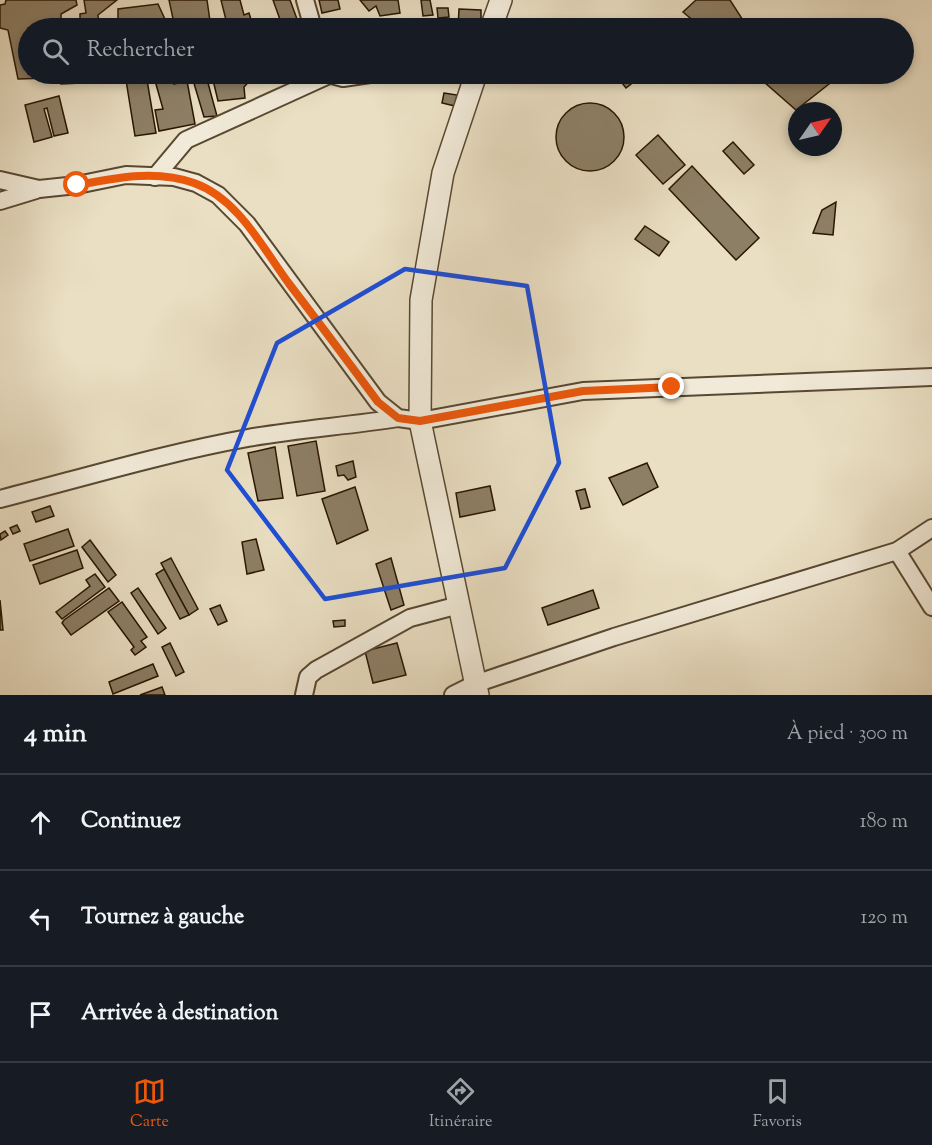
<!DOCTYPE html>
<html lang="fr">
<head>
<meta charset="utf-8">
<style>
  :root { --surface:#171b24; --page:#20242c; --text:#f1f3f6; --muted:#9ea1a6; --line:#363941; --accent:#ea580c }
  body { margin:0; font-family:"Sorts Mill Goudy",serif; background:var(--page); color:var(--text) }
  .compass { position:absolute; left:788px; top:102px; width:54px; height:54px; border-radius:50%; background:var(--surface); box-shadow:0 3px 9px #0003; rotate:56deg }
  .stop { position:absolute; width:18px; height:18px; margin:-14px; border:4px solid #ea580c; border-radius:50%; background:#fff }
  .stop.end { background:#ea580c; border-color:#fff; box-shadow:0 2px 6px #0008 }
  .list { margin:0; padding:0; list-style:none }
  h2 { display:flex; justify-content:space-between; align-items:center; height:78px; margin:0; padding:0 24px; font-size:26px }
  h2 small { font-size:20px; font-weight:400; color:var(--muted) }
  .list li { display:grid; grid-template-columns:39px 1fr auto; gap:18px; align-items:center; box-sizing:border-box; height:96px; padding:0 24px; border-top:2px solid var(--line) }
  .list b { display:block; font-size:22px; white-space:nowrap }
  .list em { font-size:20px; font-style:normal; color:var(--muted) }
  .icon { flex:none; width:33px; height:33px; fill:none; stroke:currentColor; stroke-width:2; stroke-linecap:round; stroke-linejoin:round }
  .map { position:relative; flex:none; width:932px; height:695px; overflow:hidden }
  .search { position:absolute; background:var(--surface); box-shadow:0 3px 9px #0003; left:18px; right:18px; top:18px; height:66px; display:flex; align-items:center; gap:15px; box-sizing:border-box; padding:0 21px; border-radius:33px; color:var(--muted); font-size:22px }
  .sheet { height:366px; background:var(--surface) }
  nav { display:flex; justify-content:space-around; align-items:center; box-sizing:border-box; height:84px; border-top:2px solid var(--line); background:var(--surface); font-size:16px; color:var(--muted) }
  nav a { display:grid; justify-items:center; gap:3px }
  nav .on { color:var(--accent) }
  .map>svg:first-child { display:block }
</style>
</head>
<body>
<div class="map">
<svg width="932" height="695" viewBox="0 0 932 695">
  <rect width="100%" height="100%" fill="#eadfc3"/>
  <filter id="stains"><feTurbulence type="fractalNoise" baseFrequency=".00333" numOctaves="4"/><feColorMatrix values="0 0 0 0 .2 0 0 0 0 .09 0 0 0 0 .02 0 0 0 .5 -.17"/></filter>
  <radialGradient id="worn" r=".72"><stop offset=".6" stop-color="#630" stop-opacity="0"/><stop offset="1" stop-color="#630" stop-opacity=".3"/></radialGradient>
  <g fill="#8d7f66" stroke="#281601" stroke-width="1.5">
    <polygon points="6,0 76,0 77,5 61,14 61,28 28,28 28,74 50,74 49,78 18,79 8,30 0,28 0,5 5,4"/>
    <polygon points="84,0 117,0 98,15 99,28 80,28 80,14 86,13"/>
    <polygon points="169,0 207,0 211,28 175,28"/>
    <polygon points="221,0 240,0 244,15 249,13 253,26 228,28"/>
    <polygon points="273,0 290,0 297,19 282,25"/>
    <polygon points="319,0 338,0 340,9 322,13"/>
    <polygon points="360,0 398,0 400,13 380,16 376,6 369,11"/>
    <polygon points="421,0 430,0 433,15 423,16"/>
    <polygon points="696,0 730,0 748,28 702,28 683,12"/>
    <polygon points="158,4 169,28 118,28 118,9"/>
    <polygon points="437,8 448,8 449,17 438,18"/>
    <polygon points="459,9 481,10 481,28 458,28"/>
    <polygon points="423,19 424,28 397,28 397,21"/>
    <polygon points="453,19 454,28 429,28 428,21"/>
    <polygon points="76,22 77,28 65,28 64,24"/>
    <polygon points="300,23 302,28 286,28"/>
    <polygon points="60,74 101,74 101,82 61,84"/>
    <polygon points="125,74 146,74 156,133 135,136"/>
    <polygon points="172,74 174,84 187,81 195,124 159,131 155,110 163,109 154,77"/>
    <polygon points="184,74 253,74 253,77 244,87 245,98 218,101 213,80 208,83 217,116 204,117 193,80 185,81"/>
    <polygon points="282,74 318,74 288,90"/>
    <polygon points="615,74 644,74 626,88"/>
    <polygon points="666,74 682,74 673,83"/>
    <polygon points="755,74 818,74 829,84 796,110"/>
    <polygon points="444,93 457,95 455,106 442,103"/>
    <polygon points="59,96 68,133 54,136 47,108 44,109 52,137 34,142 25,105"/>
    <circle cx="590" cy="137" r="34"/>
    <polygon points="658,135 685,165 663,184 636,155"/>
    <polygon points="733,142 754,165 744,174 723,151"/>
    <polygon points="692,166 759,238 736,260 669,189"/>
    <polygon points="836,202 833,235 813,233 822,210"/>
    <polygon points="645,226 669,242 659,256 635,239"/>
    <polygon points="316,441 325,491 297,496 288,446"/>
    <polygon points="275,447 283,498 258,501 248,453"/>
    <polygon points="353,461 356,477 348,480 344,475 338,476 336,466"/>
    <polygon points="647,463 658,487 623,505 609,478"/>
    <polygon points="490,486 495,510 460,517 456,493"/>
    <polygon points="355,487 368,530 337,544 322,499"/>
    <polygon points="585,489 590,507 581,509 576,491"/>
    <polygon points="50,506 54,516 36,522 32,512"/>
    <polygon points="17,525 20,531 13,534 10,528"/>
    <polygon points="68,529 74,546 30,561 24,544"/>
    <polygon points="5,531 8,535 1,540 0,534"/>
    <polygon points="256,539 264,570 247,574 242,542"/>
    <polygon points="90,540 116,575 108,582 82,547"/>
    <polygon points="77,550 83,568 40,584 33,565"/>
    <polygon points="171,558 198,609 189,615 161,563"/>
    <polygon points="391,558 404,605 391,610 376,564"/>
    <polygon points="164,569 189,615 180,619 156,574"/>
    <polygon points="95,574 105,587 62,619 56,612 90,586 86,580"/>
    <polygon points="109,588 119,601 71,635 62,623 64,620"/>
    <polygon points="138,588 166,628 158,634 131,593"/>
    <polygon points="593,590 599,608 548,625 542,608"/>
    <polygon points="0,600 3,630 0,630"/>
    <polygon points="122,602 147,637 141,641 146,647 135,655 131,650 134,647 108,612"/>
    <polygon points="220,605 227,621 218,625 210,609"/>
    <polygon points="345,620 345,626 334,627 333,621"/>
    <polygon points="170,643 184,672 176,676 162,647"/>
    <polygon points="397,643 406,675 373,683 365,651"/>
    <polygon points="153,664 158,676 113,694 109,682"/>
    <polygon points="162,687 165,695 140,695"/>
  </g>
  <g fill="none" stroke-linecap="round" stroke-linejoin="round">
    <defs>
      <g id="minor">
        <polyline points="305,0 313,28"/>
        <polyline points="328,74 343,78 370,74"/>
        <polyline points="155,177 186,140 329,75"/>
        <polyline points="0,180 39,189 77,185 126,175 174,177 196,183 218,195 247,224 378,402 398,418 420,421 583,391 932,377"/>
        <polyline points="0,201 36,190"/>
        <path d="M0 499C82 478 165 453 248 438 298 429 348 426 398 418"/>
        <polyline points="897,551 932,607"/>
        <polyline points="304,695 308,677 316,670 410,618 459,605"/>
        <polyline points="453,695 475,684 614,637 897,551 932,528"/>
      </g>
      <g id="tertiary">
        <polyline points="491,28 501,0"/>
        <polyline points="476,74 443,173 421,300 420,421 478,695"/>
      </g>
    </defs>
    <use href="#minor" stroke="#584832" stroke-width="20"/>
    <use href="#tertiary" stroke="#584832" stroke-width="24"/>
    <use href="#minor" stroke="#f1ead8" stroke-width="16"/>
    <use href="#tertiary" stroke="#f1ead8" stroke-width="21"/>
  </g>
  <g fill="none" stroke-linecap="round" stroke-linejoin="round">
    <path stroke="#ea580c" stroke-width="8" d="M77 185C115 178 156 169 194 183 239 199 263 249 290 285 320 324 349 363 378 402L398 418 420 421 583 391 672 387"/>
  </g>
  <path fill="none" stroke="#1d4ed8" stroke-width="4.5" stroke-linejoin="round" d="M405 269 527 286 559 463 505 568 325 599 227 470 277 343Z"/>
  <rect width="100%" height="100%" filter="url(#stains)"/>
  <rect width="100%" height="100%" fill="url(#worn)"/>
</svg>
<svg class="compass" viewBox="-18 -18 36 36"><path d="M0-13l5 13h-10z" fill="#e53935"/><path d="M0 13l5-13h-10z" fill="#9ea1a6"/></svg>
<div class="stop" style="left:77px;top:185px"></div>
<div class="stop end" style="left:672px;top:387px"></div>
<div class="search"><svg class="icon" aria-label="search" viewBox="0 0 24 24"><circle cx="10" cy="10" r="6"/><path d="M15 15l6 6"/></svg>Rechercher</div>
</div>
<section class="sheet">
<h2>4 min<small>À pied · 300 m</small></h2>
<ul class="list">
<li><svg class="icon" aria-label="ahead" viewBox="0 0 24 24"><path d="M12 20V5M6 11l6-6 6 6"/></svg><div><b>Continuez</b></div><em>180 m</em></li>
<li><svg class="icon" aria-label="left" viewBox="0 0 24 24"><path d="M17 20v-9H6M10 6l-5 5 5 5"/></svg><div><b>Tournez à gauche</b></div><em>120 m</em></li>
<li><svg class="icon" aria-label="arrive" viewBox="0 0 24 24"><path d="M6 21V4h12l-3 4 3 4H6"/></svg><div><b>Arrivée à destination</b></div></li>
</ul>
</section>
<nav>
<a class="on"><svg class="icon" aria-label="map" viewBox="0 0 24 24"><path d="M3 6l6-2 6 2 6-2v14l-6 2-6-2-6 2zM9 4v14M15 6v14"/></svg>Carte</a>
<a><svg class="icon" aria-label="directions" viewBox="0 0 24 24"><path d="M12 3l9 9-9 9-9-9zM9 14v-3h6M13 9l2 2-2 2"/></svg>Itinéraire</a>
<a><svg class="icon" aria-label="saved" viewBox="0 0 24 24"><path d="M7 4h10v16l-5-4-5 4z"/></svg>Favoris</a>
</nav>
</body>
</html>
